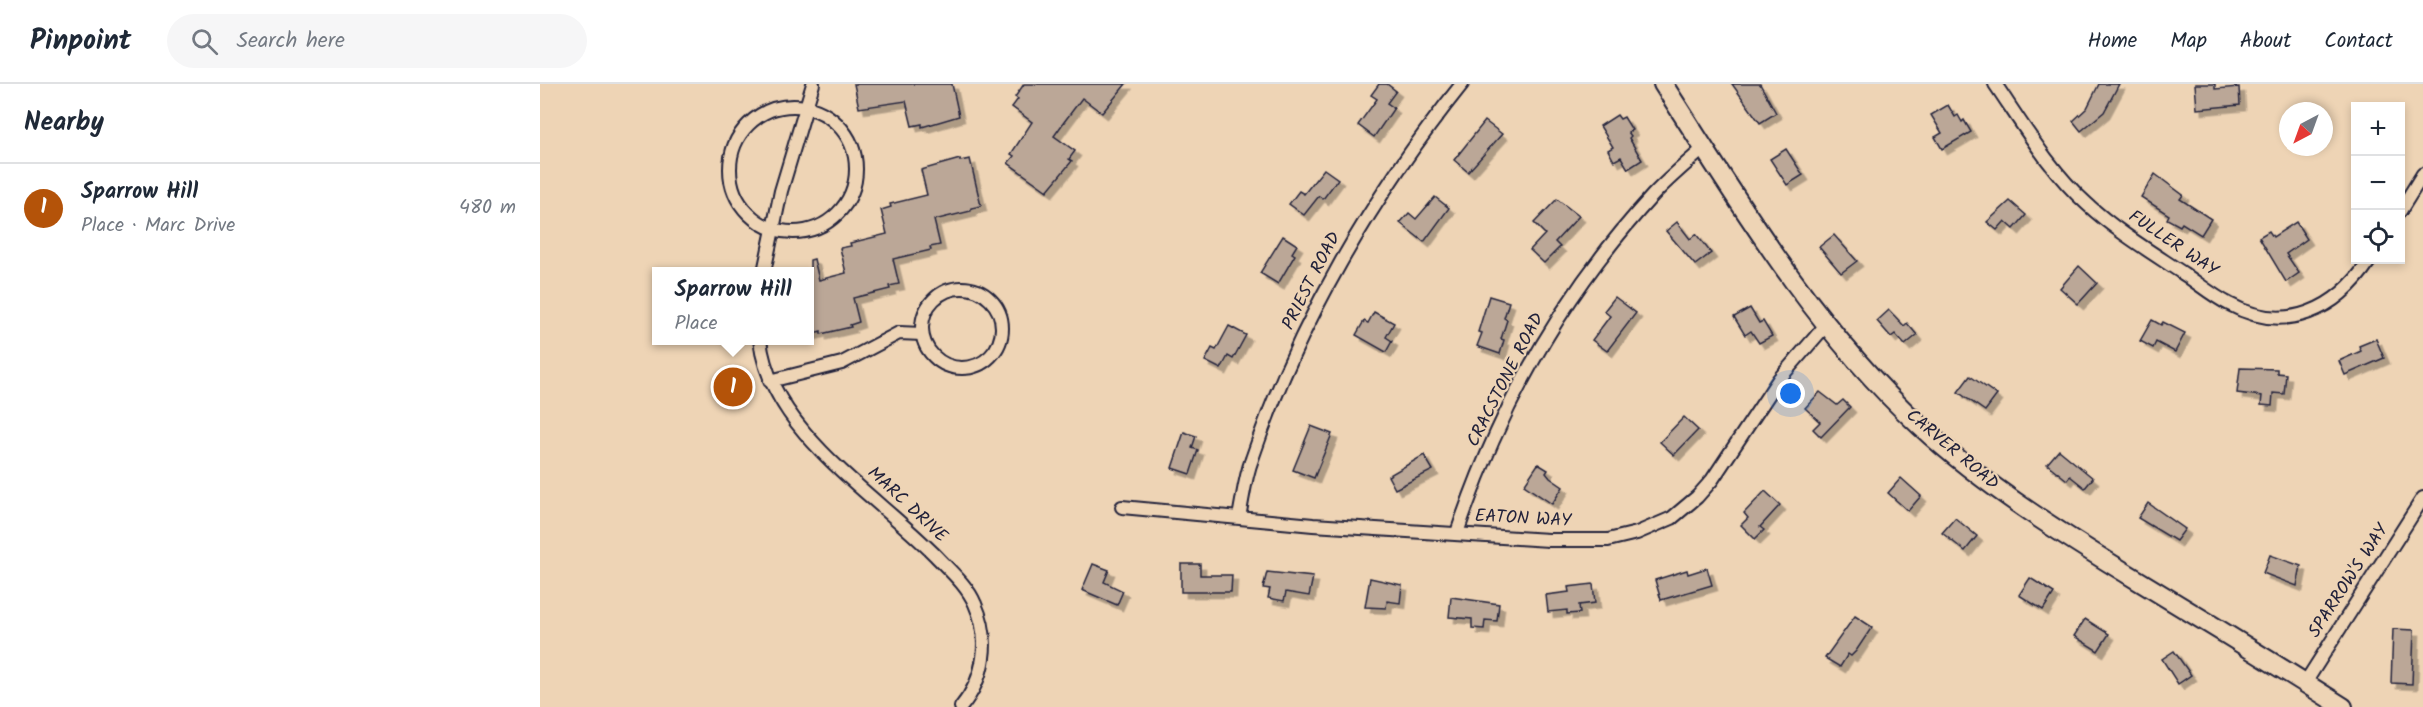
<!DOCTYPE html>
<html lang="en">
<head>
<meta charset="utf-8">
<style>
  :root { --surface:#fff; --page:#f6f6f7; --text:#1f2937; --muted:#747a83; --line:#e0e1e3; --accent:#b45309 }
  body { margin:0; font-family:Kalam,sans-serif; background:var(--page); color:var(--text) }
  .controls { position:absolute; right:18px; top:18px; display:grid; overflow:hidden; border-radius:0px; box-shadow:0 3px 9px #0003 }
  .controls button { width:54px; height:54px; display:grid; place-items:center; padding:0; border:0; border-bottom:2px solid var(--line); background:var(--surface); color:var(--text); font:30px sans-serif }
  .compass { position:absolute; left:1739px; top:18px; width:54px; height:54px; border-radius:50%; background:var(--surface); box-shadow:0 3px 9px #0003; rotate:221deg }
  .you { position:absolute; left:1251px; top:310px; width:21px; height:21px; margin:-15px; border:4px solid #fff; border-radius:50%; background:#1a73e8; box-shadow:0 0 0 9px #1a73e833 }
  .badge { display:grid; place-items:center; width:39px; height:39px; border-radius:50%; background:var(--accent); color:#fff; font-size:20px; font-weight:700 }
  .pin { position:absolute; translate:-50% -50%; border:3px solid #fff; box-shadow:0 2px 6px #0006 }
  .popup { position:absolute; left:112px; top:183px; width:162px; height:78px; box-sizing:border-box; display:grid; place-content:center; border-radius:0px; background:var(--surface); filter:drop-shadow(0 2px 4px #0005); font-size:20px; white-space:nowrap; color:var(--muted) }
  .popup b { font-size:22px; color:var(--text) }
  .popup::after { content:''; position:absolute; left:50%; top:100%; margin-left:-12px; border:12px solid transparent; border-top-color:var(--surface) }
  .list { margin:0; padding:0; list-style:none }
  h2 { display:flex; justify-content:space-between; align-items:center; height:78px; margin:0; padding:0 24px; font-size:26px }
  h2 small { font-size:20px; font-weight:400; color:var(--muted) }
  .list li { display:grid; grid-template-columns:39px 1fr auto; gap:18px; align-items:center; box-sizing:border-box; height:90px; padding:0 24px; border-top:2px solid var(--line) }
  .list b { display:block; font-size:22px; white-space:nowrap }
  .list p { margin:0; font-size:20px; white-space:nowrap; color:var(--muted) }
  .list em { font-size:20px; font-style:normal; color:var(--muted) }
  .icon { flex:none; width:33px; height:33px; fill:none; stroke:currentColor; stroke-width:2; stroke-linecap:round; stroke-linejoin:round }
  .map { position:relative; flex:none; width:1883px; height:623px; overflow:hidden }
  header { display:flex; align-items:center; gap:36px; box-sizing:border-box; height:84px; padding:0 30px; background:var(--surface); border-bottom:2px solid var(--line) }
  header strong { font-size:28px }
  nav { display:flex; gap:33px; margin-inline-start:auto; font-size:21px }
  .search { width:420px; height:54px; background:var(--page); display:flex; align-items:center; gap:15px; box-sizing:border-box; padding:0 21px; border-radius:33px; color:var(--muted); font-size:22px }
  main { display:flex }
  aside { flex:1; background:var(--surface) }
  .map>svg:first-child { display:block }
</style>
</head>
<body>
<header>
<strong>Pinpoint</strong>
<div class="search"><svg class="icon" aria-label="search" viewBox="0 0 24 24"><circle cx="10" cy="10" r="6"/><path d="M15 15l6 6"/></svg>Search here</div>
<nav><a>Home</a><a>Map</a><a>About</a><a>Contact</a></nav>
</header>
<main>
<aside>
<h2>Nearby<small></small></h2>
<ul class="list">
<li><span class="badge">1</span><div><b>Sparrow Hill</b><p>Place · Marc Drive</p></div><em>480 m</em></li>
</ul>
</aside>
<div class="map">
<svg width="1883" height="623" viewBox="0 0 1883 623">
  <defs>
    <filter id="shadow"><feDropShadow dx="5.5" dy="5.5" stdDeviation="0" flood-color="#0004"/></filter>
  </defs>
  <rect width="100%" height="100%" fill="#eed4b5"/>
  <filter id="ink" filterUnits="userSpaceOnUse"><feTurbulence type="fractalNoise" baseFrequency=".0167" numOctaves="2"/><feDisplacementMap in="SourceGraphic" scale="12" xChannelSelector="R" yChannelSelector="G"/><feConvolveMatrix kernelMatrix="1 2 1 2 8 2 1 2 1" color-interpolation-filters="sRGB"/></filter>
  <g filter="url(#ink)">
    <g fill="#bba797" stroke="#22223b" stroke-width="1.5" filter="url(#shadow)">
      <polygon points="314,0 412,0 419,32 382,43 382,40 372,42 366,17 319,24"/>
      <polygon points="484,0 586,0 562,29 542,14 524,38 514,52 535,67 529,75 532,77 507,107 468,79 474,72 471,70 492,38 472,23 478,15 475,13"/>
      <polygon points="839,0 847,0 856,7 847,19 854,24 834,53 818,41 837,15 831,11"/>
      <polygon points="1192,0 1220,0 1236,29 1220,39"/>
      <polygon points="1559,0 1579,0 1564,28 1541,47 1533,37 1547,24"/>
      <polygon points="1655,0 1675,0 1675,5 1699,3 1700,21 1657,25"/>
      <polygon points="1408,21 1415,33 1418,31 1422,38 1424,36 1431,48 1402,65 1395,53 1402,49 1391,31"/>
      <polygon points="1077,31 1080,35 1084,33 1092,46 1088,48 1091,52 1089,54 1102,76 1088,85 1081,73 1074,77 1068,66 1073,63 1060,42"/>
      <polygon points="945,37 962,50 928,88 914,76"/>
      <polygon points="1246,65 1263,91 1247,101 1230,75"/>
      <polygon points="420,75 420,77 430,75 441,122 431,124 431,127 394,136 400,161 390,163 391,166 353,175 359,200 349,202 350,205 313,214 319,238 310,241 311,243 281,250 281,247 270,250 270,176 274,175 279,196 306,189 300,164 311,162 310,159 347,150 341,126 351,123 350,120 387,111 381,86"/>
      <polygon points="784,85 798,95 783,115 779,112 764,131 749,120 759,107 764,110"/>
      <polygon points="1615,90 1643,111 1640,115 1671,135 1661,151 1642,139 1640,142 1627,135 1629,131 1601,113"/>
      <polygon points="895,113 909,124 884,158 860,139 869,129 876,135"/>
      <polygon points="1017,115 1039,132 1015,158 1020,163 1004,179 990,166 1005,150 994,139"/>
      <polygon points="1470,117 1486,131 1474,145 1465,137 1457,146 1447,138"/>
      <polygon points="1137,138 1150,155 1156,150 1171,169 1155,181 1126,147"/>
      <polygon points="1756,138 1767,155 1746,170 1759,189 1746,198 1719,153 1729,147 1733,153"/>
      <polygon points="1294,151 1317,177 1301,189 1279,163"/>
      <polygon points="743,152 757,161 752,169 755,171 738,200 720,189"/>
      <polygon points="1539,182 1557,199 1538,220 1520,204"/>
      <polygon points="949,212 969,218 964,234 967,236 961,255 964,256 960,270 937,262 942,249 938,248"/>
      <polygon points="1075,213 1096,229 1067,267 1052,256 1070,232 1064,227"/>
      <polygon points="1210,224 1219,239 1223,237 1232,252 1219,259 1211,247 1205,251 1194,233"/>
      <polygon points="1349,226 1364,242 1367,239 1377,251 1365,261 1355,250 1351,253 1337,237"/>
      <polygon points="834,228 854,239 846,253 852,257 846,268 816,251 824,237 828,239"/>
      <polygon points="1612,236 1621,241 1623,238 1645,249 1635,268 1616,258 1613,264 1600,257"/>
      <polygon points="689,242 706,251 693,275 688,272 681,285 665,277 672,264 676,266"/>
      <polygon points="1836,255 1844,274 1805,291 1799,277 1821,267 1819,262"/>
      <polygon points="1700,284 1737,285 1737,289 1746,290 1744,310 1733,309 1732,322 1721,321 1722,312 1697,309"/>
      <polygon points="1430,292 1457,311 1445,327 1418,308"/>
      <polygon points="1280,308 1297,321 1303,316 1310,323 1281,353 1273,345 1280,338 1265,324"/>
      <polygon points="1144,333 1158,346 1134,371 1120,358"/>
      <polygon points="771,342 792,350 774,394 753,386"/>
      <polygon points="644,348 656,352 652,364 658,366 650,390 632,384"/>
      <polygon points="1519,366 1553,394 1545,404 1530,392 1527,396 1507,380"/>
      <polygon points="884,371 893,386 855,405 848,392"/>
      <polygon points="998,380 1008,386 1006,389 1010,394 1023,403 1012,420 984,401"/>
      <polygon points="1361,394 1381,412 1368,427 1348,409"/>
      <polygon points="1225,407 1240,421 1220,443 1224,446 1215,455 1201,441 1208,434 1204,429"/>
      <polygon points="1608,419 1645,445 1636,457 1598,434"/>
      <polygon points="1415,434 1437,452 1425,467 1402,449"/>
      <polygon points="1730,471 1761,482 1757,502 1723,489"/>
      <polygon points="553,480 569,486 564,498 583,507 577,521 542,506"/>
      <polygon points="641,480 660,480 660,491 692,491 691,508 641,508"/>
      <polygon points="1167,484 1172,501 1121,516 1115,496 1147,486 1148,490"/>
      <polygon points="727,488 773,493 769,512 746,508 744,517 728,514 730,505 723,504"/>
      <polygon points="830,494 862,501 860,519 847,517 846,524 825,523"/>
      <polygon points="1490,494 1514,509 1503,526 1479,511"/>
      <polygon points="1053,500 1055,519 1039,521 1040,529 1027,530 1027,526 1008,528 1006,511 1029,508 1028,503"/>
      <polygon points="911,513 959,520 957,537 945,536 944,545 932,544 932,535 909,533"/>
      <polygon points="1315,532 1332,543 1316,567 1311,572 1308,570 1300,583 1285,574"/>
      <polygon points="1545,535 1569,550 1558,567 1534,552"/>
      <polygon points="1853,545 1874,546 1872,600 1851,599"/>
      <polygon points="1634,567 1651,591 1638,600 1622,575"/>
    </g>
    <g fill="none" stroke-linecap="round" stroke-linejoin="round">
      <defs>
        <g id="street">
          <path d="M1455 0C1483 41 1510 87 1547 120 1576 147 1611 168 1644 190 1659 200 1673 212 1689 220 1746 251 1797 226 1830 176"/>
          <circle cx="253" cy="85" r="63"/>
          <polyline points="1860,127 1883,90"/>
          <polyline points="224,188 241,107 273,0"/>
          <circle cx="422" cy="244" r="40"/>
          <path d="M220 256C224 292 242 322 265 349 303 394 353 429 395 471 409 486 427 501 435 520 451 555 445 594 421 623"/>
          <polyline points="230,297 302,279 359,249 382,250"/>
          <polyline points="582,423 773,441 1009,456 1068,456 1097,449 1132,434 1157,413 1172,396 1239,295 1286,241"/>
          <path d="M699 433C703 414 705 393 712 375 758 239 833 111 922 0"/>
          <path d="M917 449C959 324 1024 208 1113 111 1129 94 1147 79 1164 64"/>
          <polyline points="1765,599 1883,414"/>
        </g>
        <path id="secondary" d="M1123 0C1200 120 1274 244 1380 342 1446 403 1522 450 1599 497 1667 538 1735 580 1803 623"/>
      </defs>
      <use href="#street" stroke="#22223b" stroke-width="16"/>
      <use href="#secondary" stroke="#22223b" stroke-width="22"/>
      <use href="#street" stroke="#eed4b5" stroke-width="12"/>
      <use href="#secondary" stroke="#eed4b5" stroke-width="18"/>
    </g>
  </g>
  <g text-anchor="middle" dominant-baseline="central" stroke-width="4.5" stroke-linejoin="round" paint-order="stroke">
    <g font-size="18" fill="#22223b" stroke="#eed4b5">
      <text transform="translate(1633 160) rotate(34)">FULLER WAY</text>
      <text transform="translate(772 197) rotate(-63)">PRIEST ROAD</text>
      <text transform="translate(966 296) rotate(-63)">CRACSTONE ROAD</text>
      <text transform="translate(1412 366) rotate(40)">CARVER ROAD</text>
      <text transform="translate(367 421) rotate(43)">MARC DRIVE</text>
      <text transform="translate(983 435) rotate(3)">EATON WAY</text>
      <text transform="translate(1809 497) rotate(-57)">SPARROW'S WAY</text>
    </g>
  </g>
</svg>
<div class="controls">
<button>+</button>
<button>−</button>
<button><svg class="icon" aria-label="locate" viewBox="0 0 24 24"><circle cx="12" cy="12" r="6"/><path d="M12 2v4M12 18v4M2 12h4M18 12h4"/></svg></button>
</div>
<svg class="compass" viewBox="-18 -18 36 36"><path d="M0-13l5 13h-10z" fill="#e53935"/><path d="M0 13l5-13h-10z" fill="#747a83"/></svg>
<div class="you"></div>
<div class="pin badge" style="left:193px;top:303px">1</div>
<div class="popup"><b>Sparrow Hill</b>Place</div>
</div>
</main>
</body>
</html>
